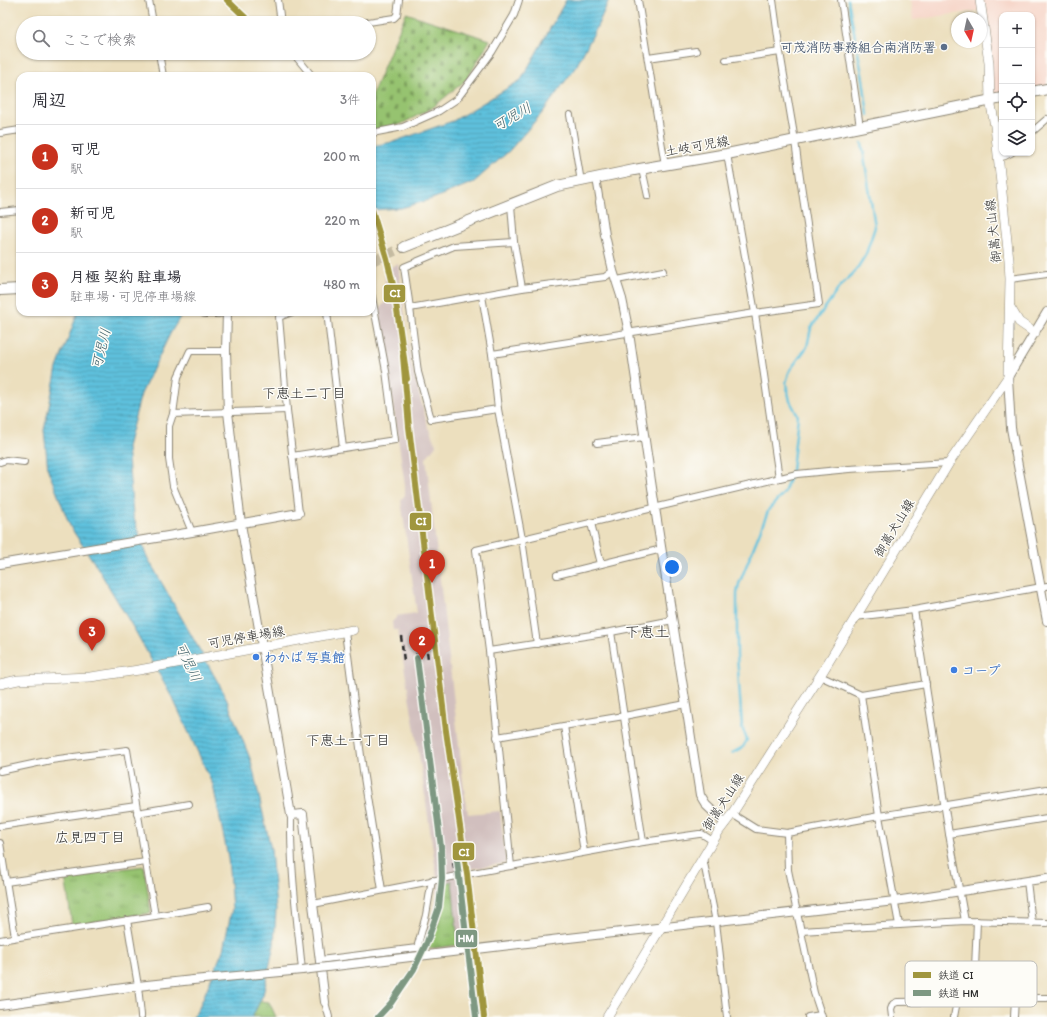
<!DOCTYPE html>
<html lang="ja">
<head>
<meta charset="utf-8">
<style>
  :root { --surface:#fff; --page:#f2f2f3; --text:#2b2b33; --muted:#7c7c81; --line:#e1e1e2; --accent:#c8321e }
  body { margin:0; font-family:Itim,"Klee One",sans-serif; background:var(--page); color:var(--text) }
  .controls { position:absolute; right:12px; top:12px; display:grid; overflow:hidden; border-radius:8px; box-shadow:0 1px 3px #0004 }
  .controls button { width:36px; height:36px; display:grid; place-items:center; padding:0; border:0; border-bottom:1px solid var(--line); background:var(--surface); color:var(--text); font:20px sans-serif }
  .compass { position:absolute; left:951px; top:12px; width:36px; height:36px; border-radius:50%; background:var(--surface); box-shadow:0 1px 3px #0004; rotate:171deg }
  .you { position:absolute; left:672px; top:567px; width:14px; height:14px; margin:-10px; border:3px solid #fff; border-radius:50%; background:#1a73e8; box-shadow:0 0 0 6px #1a73e833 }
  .badge { display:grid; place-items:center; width:26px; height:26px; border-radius:50%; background:var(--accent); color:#fff; font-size:13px; font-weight:700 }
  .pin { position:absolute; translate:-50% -33px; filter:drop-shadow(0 1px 2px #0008) }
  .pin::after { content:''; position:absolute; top:21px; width:14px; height:12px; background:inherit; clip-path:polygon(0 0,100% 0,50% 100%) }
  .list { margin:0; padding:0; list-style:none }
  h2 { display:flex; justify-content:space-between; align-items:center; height:52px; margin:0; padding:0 16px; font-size:17px }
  h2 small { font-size:13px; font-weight:400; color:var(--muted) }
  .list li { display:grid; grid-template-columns:26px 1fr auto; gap:12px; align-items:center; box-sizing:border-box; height:64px; padding:0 16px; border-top:1px solid var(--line) }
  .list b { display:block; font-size:15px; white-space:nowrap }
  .list p { margin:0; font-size:13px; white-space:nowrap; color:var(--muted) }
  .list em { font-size:13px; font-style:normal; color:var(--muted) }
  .icon { flex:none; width:22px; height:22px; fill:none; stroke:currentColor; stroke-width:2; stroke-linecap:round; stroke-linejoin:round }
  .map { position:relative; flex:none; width:1047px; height:1017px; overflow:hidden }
  .search { position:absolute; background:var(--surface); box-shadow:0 1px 3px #0004; left:16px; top:16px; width:360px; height:44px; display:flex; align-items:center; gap:10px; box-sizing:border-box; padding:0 14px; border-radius:22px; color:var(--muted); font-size:15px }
  .panel { position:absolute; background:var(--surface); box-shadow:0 1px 3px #0004; left:16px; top:72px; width:360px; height:244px; border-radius:12px }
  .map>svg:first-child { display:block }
</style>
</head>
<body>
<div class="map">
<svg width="1047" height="1017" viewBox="0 0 1047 1017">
  <defs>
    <pattern id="grass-tufts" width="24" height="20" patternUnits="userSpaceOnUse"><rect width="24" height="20" fill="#96c370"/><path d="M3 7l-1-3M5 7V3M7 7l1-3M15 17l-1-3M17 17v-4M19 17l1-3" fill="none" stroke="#7b9f5c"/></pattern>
    <pattern id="cemetery-stones" width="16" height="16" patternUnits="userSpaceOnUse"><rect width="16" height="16" fill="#96c370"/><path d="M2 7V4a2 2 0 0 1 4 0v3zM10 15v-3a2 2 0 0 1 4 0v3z" fill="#7b9f5c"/></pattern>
    <pattern id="water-rules" width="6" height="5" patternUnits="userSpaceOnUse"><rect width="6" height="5" fill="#5fc1dd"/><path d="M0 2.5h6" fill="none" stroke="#4f9db3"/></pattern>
  </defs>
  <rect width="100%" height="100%" fill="#fdfcf7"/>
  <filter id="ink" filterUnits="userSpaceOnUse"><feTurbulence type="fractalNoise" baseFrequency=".025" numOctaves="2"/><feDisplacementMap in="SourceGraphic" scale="8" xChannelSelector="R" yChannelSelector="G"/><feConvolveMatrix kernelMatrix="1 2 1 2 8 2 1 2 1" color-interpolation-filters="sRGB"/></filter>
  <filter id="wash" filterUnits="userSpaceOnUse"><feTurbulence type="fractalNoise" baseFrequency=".012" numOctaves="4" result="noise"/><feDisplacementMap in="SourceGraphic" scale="16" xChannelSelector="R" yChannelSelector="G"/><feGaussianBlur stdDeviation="0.9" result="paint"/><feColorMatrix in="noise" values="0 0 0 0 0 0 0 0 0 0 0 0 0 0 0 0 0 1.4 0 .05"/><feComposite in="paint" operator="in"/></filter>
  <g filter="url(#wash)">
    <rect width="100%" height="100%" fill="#ecdfbe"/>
    <polygon fill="#f6d2c4" points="910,0 1047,0 1047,89 1032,92 1032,15 1002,15 1002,98 990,100 981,10 913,20"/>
    <polygon fill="#d1bfbe" points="398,264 411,364 428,427 436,445 426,458 464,789 468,814 500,811 506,863 471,869 479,942 418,951 435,908 438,884 419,755 398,630 393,630 392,622 396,618 396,616 417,613 401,500 405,495 405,486 379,309 387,300 384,270"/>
    <g fill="url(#grass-tufts)" stroke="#60774e">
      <polygon points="144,866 151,913 72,925 65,876"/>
      <polygon points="452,881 458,945 427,949 441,916 445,883"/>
      <polygon points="260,1001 269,1002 276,1017 252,1017"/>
    </g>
    <polygon fill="url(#cemetery-stones)" stroke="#60774e" points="406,13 490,40 467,79 432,108 401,124 372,130 372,95"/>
    <g fill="url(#water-rules)" stroke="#457684">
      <polygon points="566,0 609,0 596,29 577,65 543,112 509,151 474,182 432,199 401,208 372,210 372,146 393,142 453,121 521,80"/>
      <polygon points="78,312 183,312 170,334 141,394 127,447 133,515 146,555 224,693 251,761 271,849 276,909 274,945 263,995 252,1017 193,1017 199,1008 223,950 232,909 228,857 213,785 175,703 137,634 97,567 71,528 48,470 44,430 57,368"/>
    </g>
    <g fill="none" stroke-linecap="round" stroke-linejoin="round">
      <g stroke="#5fc1dd" stroke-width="2.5">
        <polyline points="848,0 863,79 868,115"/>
        <polyline points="732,753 743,747 747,740 742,727 737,655 737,593 739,584 769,509 784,493 792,470 798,416 790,401 786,383 790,370 807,347 811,328 841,285 855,272 866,254 875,227 862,143"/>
      </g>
    </g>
  </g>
  <g filter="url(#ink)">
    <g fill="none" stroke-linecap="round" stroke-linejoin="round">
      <polyline stroke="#c5bba1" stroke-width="10" stroke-dasharray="10 5" stroke-linecap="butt" points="372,261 404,247"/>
      <defs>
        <g id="minor">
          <polyline points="149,0 153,23"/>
          <polyline points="278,0 281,23"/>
          <polyline points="638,0 665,165"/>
          <polyline points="841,0 860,127"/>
          <polyline points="362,23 394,18 397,15 399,0"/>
          <polyline points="159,53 163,76"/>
          <polyline points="293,53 312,76"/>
          <polyline points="648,58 696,51"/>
          <polyline points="726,60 780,52"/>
          <polyline points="570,115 581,182"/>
          <polyline points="1032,132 1047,119"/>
          <polyline points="0,133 20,130"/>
          <polyline points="372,133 403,127 439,111 457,99 492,52 514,15 519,0"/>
          <polyline points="727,154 755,313 779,478"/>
          <polyline points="998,158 1005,156 1011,153"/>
          <polyline points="642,169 648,196"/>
          <polyline points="596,178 600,202"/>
          <polyline points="511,205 514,242 522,288"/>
          <polyline points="0,212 20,210"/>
          <polyline points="1010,279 1047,274"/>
          <polyline points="617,280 663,271"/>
          <polyline points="482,296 492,354 498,409 522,539 537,644"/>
          <polyline points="410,308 522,288 605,277 613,271"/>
          <polyline points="292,312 279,317 287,410 299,513"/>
          <polyline points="327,312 343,448"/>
          <polyline points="492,354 755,313 819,304 800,178 795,141 780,52 773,0"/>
          <polyline points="498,409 431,419 418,372 410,308 404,267 454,246 514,242"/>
          <polyline points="173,414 287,410"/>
          <polyline points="597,443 644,437"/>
          <polyline points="292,456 395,440 386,371 372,297"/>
          <polyline points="0,462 6,460 24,462"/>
          <polyline points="591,523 601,564"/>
          <polyline points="192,532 173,486 169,459 169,426 173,414 178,377 190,351 226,351"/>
          <polyline points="557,575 662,549"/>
          <polyline points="914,610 949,834 965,921"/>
          <polyline points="855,617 914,610 1047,586"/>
          <polyline points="345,632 363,771 382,890"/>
          <polyline points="611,632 643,842"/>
          <polyline points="489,651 611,632 673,620"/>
          <polyline points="820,676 861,695 879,816 899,925"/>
          <polyline points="861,695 926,684"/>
          <polyline points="564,726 584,852"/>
          <polyline points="497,737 624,716 686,704"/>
          <polyline points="0,771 51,760 127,750 155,916"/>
          <polyline points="137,813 189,804"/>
          <polyline points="732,814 756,829 787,833 879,816 1047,789"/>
          <path d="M291 815C290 867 297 918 302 970"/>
          <polyline points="0,826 136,806"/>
          <polyline points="787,833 788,870 814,993 822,1017"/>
          <polyline points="949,834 1047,818"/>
          <polyline points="0,843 15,937"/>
          <polyline points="703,858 716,922 727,1017"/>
          <polyline points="511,866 489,651 476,550 797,474 849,469 949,463"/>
          <polyline points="1027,881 1032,923"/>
          <polyline points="6,882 146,862"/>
          <polyline points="313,904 467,874 643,842 699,834 702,834 713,841"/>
          <polyline points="127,920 138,986 141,1015 141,1017"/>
          <polyline points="801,931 965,921 1047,923"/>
          <polyline points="0,940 155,916 208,907"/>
          <polyline points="320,960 417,948 426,915 432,880"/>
          <polyline points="325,1002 329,1017"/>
          <polyline points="808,1017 821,1015"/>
          <polyline points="892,1017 891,1009 893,1004 897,1002 964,1001 971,998 974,992 977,921"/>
          <polyline points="954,1017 957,1001"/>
          <polyline points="1014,1017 1015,998 1047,998"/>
        </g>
        <g id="tertiary">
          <polyline points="600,202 605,235 613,271 622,299 629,333 655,508 700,795 706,805 725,823"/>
          <polyline points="227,312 226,351 228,412 241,524 291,815 303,814 313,904 325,1002"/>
          <polyline points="1047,312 1008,377 1011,428 1047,621"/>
          <polyline points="0,564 192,532 299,513"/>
          <polyline points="560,939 895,901 1047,878"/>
          <polyline points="0,1005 138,986 193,980 302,970"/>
        </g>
        <g id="secondary">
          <polyline points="1010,307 1019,322 1035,333"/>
          <polyline points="0,684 18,680 90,677 139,670 353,630"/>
          <polyline points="607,1017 719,831 732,814 820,676 949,463 1008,377 1010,279 1009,260 995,126 990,100 989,63 980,0"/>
        </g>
        <g id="primary">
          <polyline points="1032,92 1047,89"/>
          <polyline points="404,247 557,186 634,170 727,154 1002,98"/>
          <polyline points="0,290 20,289"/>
          <polyline points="205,312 219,312"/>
        </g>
      </defs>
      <use href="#minor" stroke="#8c8574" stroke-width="8"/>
      <use href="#tertiary" stroke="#8c8574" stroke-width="10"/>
      <use href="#secondary" stroke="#8c8574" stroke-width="10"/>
      <use href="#primary" stroke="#8c8574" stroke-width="12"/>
      <use href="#minor" stroke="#fff" stroke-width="6"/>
      <use href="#tertiary" stroke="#fff" stroke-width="8"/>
      <use href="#secondary" stroke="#fff" stroke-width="9"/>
      <use href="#primary" stroke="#fff" stroke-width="10"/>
      <g stroke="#2b2b2b" stroke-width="2.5" stroke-dasharray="6 3" stroke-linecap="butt">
        <polyline points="425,634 428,659"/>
        <polyline points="414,635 417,658"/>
        <polyline points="401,636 404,661"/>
        <polyline points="453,863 463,908"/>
      </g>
      <defs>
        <polyline id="tertiary-bridge" points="302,970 560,939"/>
      </defs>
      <use href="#tertiary-bridge" stroke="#8c8574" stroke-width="10" stroke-linecap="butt"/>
      <use href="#tertiary-bridge" stroke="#fff" stroke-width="8"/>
      <defs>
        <g id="rail-1">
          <polyline points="227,0 251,23"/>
          <polyline points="372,210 387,259 394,289 407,379"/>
          <polyline points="403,356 409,427 446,731 467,874 484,1017"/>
        </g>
        <g id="rail-2">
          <polyline points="457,860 476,1017"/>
          <polyline points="378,1017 391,1003 414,969 427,942 439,907 442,879 441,847 417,658"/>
        </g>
      </defs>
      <use href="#rail-1" stroke="#fdfcf7" stroke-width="9"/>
      <use href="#rail-2" stroke="#fdfcf7" stroke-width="9"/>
      <use href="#rail-1" stroke="#a0963e" stroke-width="6"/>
      <use href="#rail-2" stroke="#7e9882" stroke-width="6"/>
    </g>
  </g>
  <circle fill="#5c6f8a" stroke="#fdfcf7" stroke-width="1.5" cx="944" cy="47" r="4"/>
  <g fill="#3f7fe0" stroke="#fdfcf7" stroke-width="1.5">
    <circle cx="256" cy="657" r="4"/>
    <circle cx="954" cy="670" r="4"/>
  </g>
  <g text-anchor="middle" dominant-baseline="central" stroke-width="3" stroke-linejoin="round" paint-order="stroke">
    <g font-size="13" font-weight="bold" fill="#4e5e75" stroke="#fdfcf7" text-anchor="end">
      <text x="936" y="47">可茂消防事務組合南消防署</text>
    </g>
    <g font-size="13" fill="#2b2b2b" stroke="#fdfcf7">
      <text transform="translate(697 146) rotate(-10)">土岐可児線</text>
      <text transform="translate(993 231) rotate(-96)">御嵩犬山線</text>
      <text transform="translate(894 528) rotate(-59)">御嵩犬山線</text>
      <text transform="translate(246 637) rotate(-10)">可児停車場線</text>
      <text transform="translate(723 802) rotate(-57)">御嵩犬山線</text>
    </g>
    <g font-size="13" font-weight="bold" fill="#366cbe" stroke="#fdfcf7" text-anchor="start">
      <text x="264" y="657">わかば 写真館</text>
      <text x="962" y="670">コープ</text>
    </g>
    <g font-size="14" font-style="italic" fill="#3d6069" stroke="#fdfcf7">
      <text transform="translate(512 117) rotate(-30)">可児川</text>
      <text transform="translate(101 349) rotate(-76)">可児川</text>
      <text transform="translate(188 662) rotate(65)">可児川</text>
    </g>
    <g font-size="14" fill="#2b2b2b" stroke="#fdfcf7">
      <text x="304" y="393">下恵土二丁目</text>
      <text x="348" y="740">下恵土一丁目</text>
      <text x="90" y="837">広見四丁目</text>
    </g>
    <g font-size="15" fill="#2b2b2b" stroke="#fdfcf7">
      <text x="647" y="632">下恵土</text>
    </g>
  </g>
  <rect x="905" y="961" width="132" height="46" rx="6" fill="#fdfcf7" stroke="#bebdba" stroke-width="1"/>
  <rect x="913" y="972" width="18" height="6" fill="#a0963e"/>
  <rect x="913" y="990" width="18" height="6" fill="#7e9882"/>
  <g font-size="11" fill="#2b2b2b">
    <text x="938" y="979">鉄道 CI</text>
    <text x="938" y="997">鉄道 HM</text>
  </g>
  <g stroke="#fdfcf7" stroke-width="1.5">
    <rect x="383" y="284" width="23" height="19" rx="4" fill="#a0963e"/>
    <rect x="409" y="512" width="23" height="19" rx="4" fill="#a0963e"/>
    <rect x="452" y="842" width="23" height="19" rx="4" fill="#a0963e"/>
    <rect x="455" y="929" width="23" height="19" rx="4" fill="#7e9882"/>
  </g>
  <g font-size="11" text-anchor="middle" font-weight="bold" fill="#fff">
    <text x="395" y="297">CI</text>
    <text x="421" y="525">CI</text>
    <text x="464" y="856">CI</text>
    <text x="466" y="942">HM</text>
  </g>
</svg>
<div class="controls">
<button>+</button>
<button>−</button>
<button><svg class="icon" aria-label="locate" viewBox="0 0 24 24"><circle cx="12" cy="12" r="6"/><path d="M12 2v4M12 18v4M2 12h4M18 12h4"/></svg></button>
<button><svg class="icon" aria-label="layers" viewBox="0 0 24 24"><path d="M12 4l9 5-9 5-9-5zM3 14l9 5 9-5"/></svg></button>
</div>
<svg class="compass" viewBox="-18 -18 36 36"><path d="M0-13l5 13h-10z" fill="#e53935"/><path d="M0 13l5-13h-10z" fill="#7c7c81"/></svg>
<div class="you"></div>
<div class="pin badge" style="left:432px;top:583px">1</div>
<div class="pin badge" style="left:422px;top:660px">2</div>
<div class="pin badge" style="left:92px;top:651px">3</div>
<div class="search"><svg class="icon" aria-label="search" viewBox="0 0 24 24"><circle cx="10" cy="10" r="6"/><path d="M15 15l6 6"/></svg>ここで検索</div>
<section class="panel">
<h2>周辺<small>3件</small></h2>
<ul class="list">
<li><span class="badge">1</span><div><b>可児</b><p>駅</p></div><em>200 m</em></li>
<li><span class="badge">2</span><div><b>新可児</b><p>駅</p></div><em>220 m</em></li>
<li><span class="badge">3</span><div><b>月極 契約 駐車場</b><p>駐車場 · 可児停車場線</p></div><em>480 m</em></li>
</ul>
</section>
</div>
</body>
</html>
